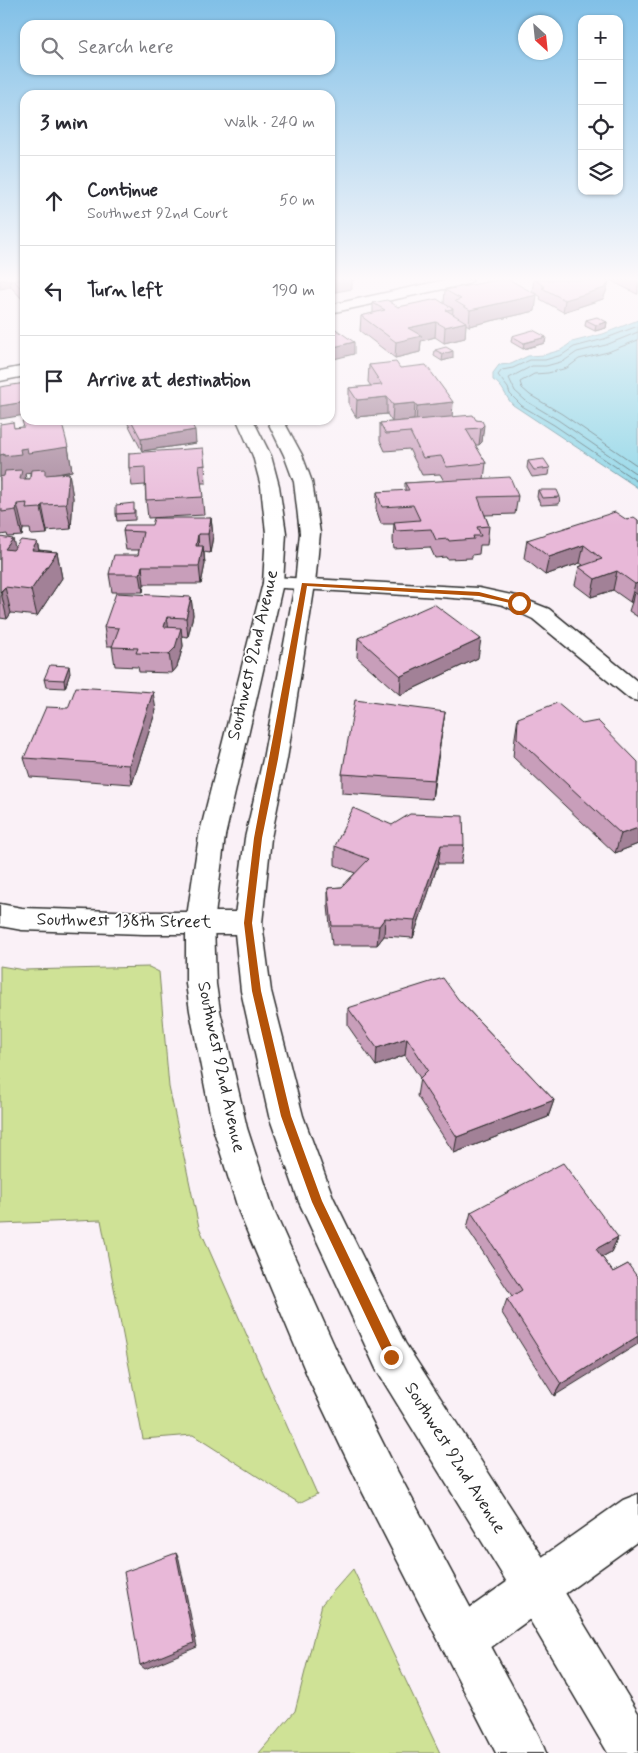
<!DOCTYPE html>
<html lang="en">
<head>
<meta charset="utf-8">
<style>
  :root { --surface:#fff; --page:#f2f2f3; --text:#2b2b33; --muted:#7c7c81; --line:#e1e1e2 }
  body { margin:0; font-family:Mynerve,sans-serif; background:var(--page); color:var(--text) }
  .controls { position:absolute; right:15px; top:15px; display:grid; overflow:hidden; border-radius:10px; box-shadow:0 1px 4px #0004 }
  .controls button { width:45px; height:45px; display:grid; place-items:center; padding:0; border:0; border-bottom:1px solid var(--line); background:var(--surface); color:var(--text); font:25px sans-serif }
  .compass { position:absolute; left:518px; top:15px; width:45px; height:45px; border-radius:50%; background:var(--surface); box-shadow:0 1px 4px #0004; rotate:153deg }
  .stop { position:absolute; width:15px; height:15px; margin:-11px; border:4px solid #b45309; border-radius:50%; background:#fff }
  .stop.end { background:#b45309; border-color:#fff; box-shadow:0 1px 5px #0008 }
  .list { margin:0; padding:0; list-style:none }
  h2 { display:flex; justify-content:space-between; align-items:center; height:65px; margin:0; padding:0 20px; font-size:21px }
  h2 small { font-size:16px; font-weight:400; color:var(--muted) }
  .list li { display:grid; grid-template-columns:32px 1fr auto; gap:15px; align-items:center; box-sizing:border-box; height:90px; padding:0 20px; border-top:1px solid var(--line) }
  .list b { display:block; font-size:19px; white-space:nowrap }
  .list p { margin:0; font-size:16px; white-space:nowrap; color:var(--muted) }
  .list em { font-size:16px; font-style:normal; color:var(--muted) }
  .icon { flex:none; width:28px; height:28px; fill:none; stroke:currentColor; stroke-width:2; stroke-linecap:round; stroke-linejoin:round }
  .map { position:relative; flex:none; width:638px; height:1753px; overflow:hidden }
  .search { position:absolute; background:var(--surface); box-shadow:0 1px 4px #0004; left:20px; top:20px; width:315px; height:55px; display:flex; align-items:center; gap:12px; box-sizing:border-box; padding:0 18px; border-radius:15px; color:var(--muted); font-size:19px }
  .panel { position:absolute; background:var(--surface); box-shadow:0 1px 4px #0004; left:20px; top:90px; width:315px; height:335px; border-radius:15px }
  .map>svg:first-child { display:block }
</style>
</head>
<body>
<div class="map">
<svg width="638" height="1753" viewBox="0 0 638 1753">
  <rect width="100%" height="100%" fill="#faf1f7"/>
  <filter id="ink" filterUnits="userSpaceOnUse"><feTurbulence type="fractalNoise" baseFrequency=".02" numOctaves="2"/><feDisplacementMap in="SourceGraphic" scale="10" xChannelSelector="R" yChannelSelector="G"/><feConvolveMatrix kernelMatrix="1 2 1 2 8 2 1 2 1" color-interpolation-filters="sRGB"/></filter>
  <g filter="url(#ink)">
    <g fill="#cfe296" stroke="#7d8660">
      <polygon points="0,966 24,970 149,967 159,972 169,1087 199,1227 317,1494 299,1503 193,1435 143,1439 101,1220 0,1224"/>
      <polygon points="353,1569 440,1753 259,1753 295,1711 322,1604"/>
    </g>
    <path fill="#86d3e5" stroke="#62909b" d="M638 320V488L513 405C505 397 504 386 493 380V373L499 365 511 364 528 356 544 355 561 350 572 342 603 334Z"/>
    <g fill="none" stroke-linecap="round" stroke-linejoin="round">
      <g stroke="#4f6e75" stroke-width="1">
        <polyline points="638,326 604,339 574,347 562,355 545,360 530,360 513,368 502,370 498,375 508,388 510,394 522,406 554,425 638,482"/>
        <polyline points="638,332 606,345 577,352 564,361 546,366 532,366 509,378 515,391 526,401 558,420 638,475"/>
        <polyline points="638,340 608,352 579,359 567,368 548,373 534,374 520,382 522,388 530,395 562,414 638,466"/>
      </g>
      <defs>
        <g id="street">
          <polygon points="445,280 473,280 467,284 330,313 330,305"/>
          <polygon points="25,366 25,376 0,381 0,371"/>
          <polygon points="273,577 479,588 516,596 549,609 638,682 638,701 630,699 533,619 503,605 479,600 440,597 266,587 263,583 266,579"/>
          <polygon points="0,904 22,908 144,912 248,912 258,915 262,923 258,931 248,934 144,934 22,930 0,926"/>
          <polygon points="638,1494 638,1541 479,1656 463,1663 447,1656 440,1640 447,1624 623,1500"/>
        </g>
        <g id="secondary">
          <polygon points="237,420 253,420 271,456 279,486 286,533 283,583 225,836 214,923 216,984 220,1011 247,1128 274,1211 338,1354 393,1463 539,1736 546,1753 496,1753 363,1493 310,1382 239,1212 213,1128 190,1011 186,984 186,923 199,836 263,583 266,533 261,486 253,456"/>
          <polygon points="267,420 283,420 302,455 312,482 320,533 315,584 287,759 271,838 262,923 271,991 303,1116 333,1197 405,1343 553,1573 638,1713 638,1753 608,1753 521,1605 377,1371 299,1202 269,1116 241,991 234,923 245,838 263,759 295,584 300,533 294,482 284,455"/>
        </g>
      </defs>
      <use href="#street" stroke="#2b2b2b" stroke-width="3"/>
      <use href="#secondary" stroke="#2b2b2b" stroke-width="3"/>
      <use href="#street" fill="#fff" fill-rule="evenodd"/>
      <use href="#secondary" fill="#fff" fill-rule="evenodd"/>
    </g>
    <g fill="#c89eba" stroke="#2b2b2b" fill-rule="evenodd">
      <polygon points="0,280 25,280 25,300 23,300 11,287"/>
      <polygon points="534,280 609,281 606,292 603,299 563,312 540,299 541,297 532,291"/>
      <polygon points="610,280 638,280 638,294 637,294"/>
      <polygon points="445,290 535,311 469,326 466,324 465,338 444,343 435,337 421,341 420,352 395,358 360,331 361,316 373,313 373,303 398,307 444,303"/>
      <polygon points="586,320 607,322 606,328 595,331 585,326"/>
      <polygon points="512,336 546,337 545,343 523,349 511,342"/>
      <polygon points="435,350 453,358 442,361 434,356"/>
      <polygon points="369,365 400,368 452,417 482,421 482,442 479,445 475,445 486,463 484,479 518,496 515,514 485,515 489,526 487,545 480,545 479,554 472,555 472,558 447,559 446,557 435,558 430,547 394,549 393,540 394,524 381,524 376,509 377,492 405,491 405,483 444,481 440,474 422,475 409,449 385,451 380,440 380,423 392,422 387,414 356,417 349,405 349,388 371,386 368,382"/>
      <polygon points="126,420 189,420 196,443 142,451"/>
      <path d="M38 422 68 447 72 471 58 474 69 473 73 498 71 529 47 531V534L31 535 30 529H23L22 536 8 537 7 534 0 535V427L14 428 24 427ZM30 472V479H26L25 473Z"/>
      <polygon points="129,453 205,465 206,483 201,483 204,515 148,518 146,500 145,485 132,486 129,468"/>
      <polygon points="528,461 550,468 549,475 532,477 527,468"/>
      <polygon points="538,490 560,497 559,504 541,505 537,497"/>
      <polygon points="135,510 135,520 117,521 116,514"/>
      <polygon points="211,518 213,536 210,553 204,552 205,564 201,584 144,584 143,592 112,592 109,574 138,555 139,550 126,550 123,531"/>
      <polygon points="627,520 638,520 638,617 629,611 632,602 630,602 613,590 591,597 575,585 579,567 583,565 580,563 545,575 524,558 527,540"/>
      <polygon points="0,537 15,548 37,542 39,550 57,552 62,578 37,616 11,613 7,619 0,618"/>
      <polygon points="191,597 193,615 188,637 182,636 183,646 177,667 172,673 139,672 138,667 115,666 112,646 107,646 104,627"/>
      <polygon points="358,638 478,658 400,695 357,657"/>
      <polygon points="70,673 65,688 46,687 44,679"/>
      <polygon points="68,708 156,710 132,784 30,777 24,758"/>
      <polygon points="445,712 442,731 432,799 342,793 342,774"/>
      <polygon points="518,718 638,844 615,853 513,757 515,737"/>
      <polygon points="392,825 464,845 461,864 438,864 413,938 384,936 377,945 332,945 328,906 328,888 342,887 355,873 335,865 335,846"/>
      <polygon points="458,999 554,1100 548,1117 454,1153 417,1096 420,1078 405,1055 376,1066 348,1026 348,1008"/>
      <polygon points="471,1212 618,1237 611,1252 602,1257 613,1272 628,1264 554,1396 502,1313 507,1299 512,1296 467,1228"/>
    </g>
    <g fill="#a28197" stroke="#2b2b2b">
      <polygon points="0,280 10,280 11,287 0,289"/>
      <polygon points="330,280 354,280 352,281 352,289 330,293"/>
      <polygon points="609,281 606,292 603,299 563,312 565,300"/>
      <polygon points="537,295 535,311 469,326 470,310"/>
      <polygon points="453,309 452,324 446,310"/>
      <polygon points="436,322 435,337 421,341 420,352 395,358 396,342 408,328"/>
      <polygon points="466,322 465,338 444,343 445,327"/>
      <polygon points="607,322 606,328 595,331 596,325"/>
      <polygon points="546,337 545,343 523,349 524,343"/>
      <polygon points="354,342 354,354 330,360 330,348"/>
      <polygon points="453,351 453,358 442,361 443,354"/>
      <polygon points="387,397 387,414 356,417 357,400"/>
      <polygon points="25,402 25,415 0,419 0,406"/>
      <polygon points="453,402 452,419 416,423 417,406"/>
      <polygon points="415,403 414,420 392,422 393,405"/>
      <polygon points="484,425 482,442 479,445 481,428"/>
      <polygon points="195,430 196,443 142,451 141,439"/>
      <polygon points="68,447 72,471 47,476 32,472 25,473 27,495 26,504 20,480 0,481 0,455 20,449 27,448"/>
      <polygon points="69,473 73,498 71,529 66,504"/>
      <polygon points="17,504 23,529 22,536 16,510"/>
      <polygon points="42,505 47,531 47,534 41,508"/>
      <polygon points="211,518 213,536 210,553 208,534"/>
      <polygon points="198,534 199,552 196,546"/>
      <polygon points="13,539 19,564 5,549"/>
      <polygon points="37,542 43,568 32,550"/>
      <polygon points="584,545 580,563 545,575 549,557"/>
      <polygon points="203,546 205,564 201,584 199,566"/>
      <polygon points="57,552 62,578 37,616 31,590"/>
      <polygon points="142,566 144,584 143,592 140,574"/>
      <polygon points="617,571 613,590 591,597 595,579"/>
      <polygon points="638,583 638,595 634,592 632,602 630,602 635,584"/>
      <polygon points="5,587 11,613 7,619 1,592"/>
      <polygon points="191,597 193,615 188,637 186,618"/>
      <polygon points="167,617 170,636 164,627"/>
      <polygon points="181,628 183,646 177,667 172,673 169,654"/>
      <polygon points="481,639 478,658 400,695 401,676"/>
      <polygon points="69,666 70,673 65,688 64,680"/>
      <polygon points="153,692 156,710 132,784 129,765"/>
      <polygon points="445,712 442,731 432,799 434,780"/>
      <polygon points="638,828 638,844 615,853 621,834"/>
      <polygon points="441,845 438,864 413,938 415,920"/>
      <polygon points="385,918 384,936 377,945 379,926"/>
      <polygon points="407,1038 405,1055 376,1066 377,1048"/>
      <polygon points="554,1100 548,1117 454,1153 457,1137"/>
      <polygon points="618,1237 611,1252 589,1264 596,1249"/>
      <polygon points="638,1336 638,1344 554,1396 561,1384"/>
      <polygon points="176,1553 179,1559 197,1647 145,1669 140,1665"/>
    </g>
    <g fill="#e8b8d8" stroke="#2b2b2b">
      <polygon points="13,280 25,280 25,289 21,288"/>
      <polygon points="497,280 510,280 537,295 470,310 455,301 461,299 445,290"/>
      <polygon points="535,280 608,280 609,281 605,288 565,300 542,288 545,287"/>
      <polygon points="437,299 453,309 446,310 466,322 445,327 436,322 408,328 422,336 396,342 361,316 385,310 373,303 387,300 398,307"/>
      <polygon points="597,317 607,322 596,325 586,320"/>
      <polygon points="330,325 354,342 330,348"/>
      <polygon points="533,330 546,337 524,343 512,336"/>
      <polygon points="446,347 453,351 443,354 435,350"/>
      <polygon points="396,362 400,368 426,365 453,402 417,406 415,403 393,405 387,397 357,400 349,388 382,385 369,365"/>
      <polygon points="25,383 25,402 0,406 0,387"/>
      <polygon points="473,415 476,420 482,421 484,425 481,428 466,429 486,463 447,467 441,456 423,458 410,432 386,434 380,423"/>
      <polygon points="30,420 38,420 38,422 61,420 68,447 28,453 27,448 20,449 21,454 4,456 4,454 0,455 0,424 13,422 14,428 24,427 22,421"/>
      <polygon points="131,420 189,420 195,430 141,439"/>
      <polygon points="203,448 205,465 199,466 203,497 146,500 145,467 129,468 129,453"/>
      <polygon points="544,459 550,468 534,470 528,461"/>
      <polygon points="45,469 45,475 69,473 66,504 42,505 41,508 26,509 27,503 17,504 16,510 2,512 2,509 0,509 0,477 4,476 5,471 22,470 20,479 30,479 31,470"/>
      <polygon points="510,477 518,496 478,497 489,526 477,527 481,536 473,536 474,539 449,541 448,539 436,540 431,529 396,531 394,522 420,520 413,505 382,507 377,492 409,490 405,483"/>
      <polygon points="538,490 557,490 560,497 542,498"/>
      <polygon points="134,503 134,513 116,514 116,505"/>
      <polygon points="615,512 627,520 634,517 638,520 638,583 635,584 617,571 595,579 579,567 602,559 584,545 549,557 527,540"/>
      <polygon points="154,518 211,518 208,534 198,534 196,546 203,546 199,566 142,566 140,574 109,574 114,555 138,555 143,532 123,531 125,525 152,525"/>
      <polygon points="0,537 13,539 5,549 13,550 21,540 37,542 32,550 57,552 31,590 5,587 0,592"/>
      <polygon points="116,593 191,597 186,618 167,617 164,627 181,628 175,648 169,654 136,653 138,648 112,647 119,628 104,627"/>
      <polygon points="434,604 481,639 401,676 358,638"/>
      <polygon points="50,665 69,666 64,680 44,679"/>
      <polygon points="76,687 153,692 129,765 24,758 46,707 68,708"/>
      <polygon points="355,700 445,712 434,780 342,774"/>
      <polygon points="557,703 582,724 598,721 638,762 638,828 621,834 517,738 518,718"/>
      <polygon points="353,808 392,825 410,814 463,816 464,845 441,845 415,920 385,918 379,926 332,926 328,888 342,887 369,859 335,846"/>
      <polygon points="443,978 458,999 554,1100 457,1137 419,1079 428,1070 407,1038 377,1048 348,1008"/>
      <polygon points="563,1163 618,1237 596,1249 613,1272 628,1264 638,1278 638,1336 561,1384 507,1299 522,1290 471,1212"/>
      <polygon points="176,1553 194,1643 140,1665 124,1572"/>
    </g>
  </g>
  <linearGradient id="sky" x2="0" y2="1"><stop stop-color="#81c0e7"/><stop offset="0.53" stop-color="#fdf9fb"/><stop offset="1" stop-color="#fdf9fb" stop-opacity="0"/></linearGradient>
  <rect width="638" height="526" fill="url(#sky)"/>
  <polygon fill="#b45309" points="302,583 479,592 522,603 519,605 479,596 307,586 278,759 262,838 252,923 261,991 291,1116 322,1201 397,1357 395,1361 391,1363 387,1361 312,1202 281,1116 252,991 244,923 254,838"/>
  <g text-anchor="middle" dominant-baseline="central" stroke-width="4" stroke-linejoin="round" paint-order="stroke">
    <g font-size="18" fill="#2b2b2b" stroke="#fff">
      <text transform="translate(253 655) rotate(-77)">Southwest 92nd Avenue</text>
      <text transform="translate(124 921) rotate(1)">Southwest 138th Street</text>
      <text transform="translate(221 1067) rotate(78)">Southwest 92nd Avenue</text>
      <text transform="translate(455 1458) rotate(58)">Southwest 92nd Avenue</text>
    </g>
  </g>
</svg>
<div class="controls">
<button>+</button>
<button>−</button>
<button><svg class="icon" aria-label="locate" viewBox="0 0 24 24"><circle cx="12" cy="12" r="6"/><path d="M12 2v4M12 18v4M2 12h4M18 12h4"/></svg></button>
<button><svg class="icon" aria-label="layers" viewBox="0 0 24 24"><path d="M12 4l9 5-9 5-9-5zM3 14l9 5 9-5"/></svg></button>
</div>
<svg class="compass" viewBox="-18 -18 36 36"><path d="M0-13l5 13h-10z" fill="#e53935"/><path d="M0 13l5-13h-10z" fill="#7c7c81"/></svg>
<div class="stop" style="left:519px;top:603px"></div>
<div class="stop end" style="left:391px;top:1357px"></div>
<div class="search"><svg class="icon" aria-label="search" viewBox="0 0 24 24"><circle cx="10" cy="10" r="6"/><path d="M15 15l6 6"/></svg>Search here</div>
<section class="panel">
<h2>3 min<small>Walk · 240 m</small></h2>
<ul class="list">
<li><svg class="icon" aria-label="ahead" viewBox="0 0 24 24"><path d="M12 20V5M6 11l6-6 6 6"/></svg><div><b>Continue</b><p>Southwest 92nd Court</p></div><em>50 m</em></li>
<li><svg class="icon" aria-label="left" viewBox="0 0 24 24"><path d="M17 20v-9H6M10 6l-5 5 5 5"/></svg><div><b>Turn left</b></div><em>190 m</em></li>
<li><svg class="icon" aria-label="arrive" viewBox="0 0 24 24"><path d="M6 21V4h12l-3 4 3 4H6"/></svg><div><b>Arrive at destination</b></div></li>
</ul>
</section>
</div>
</body>
</html>
